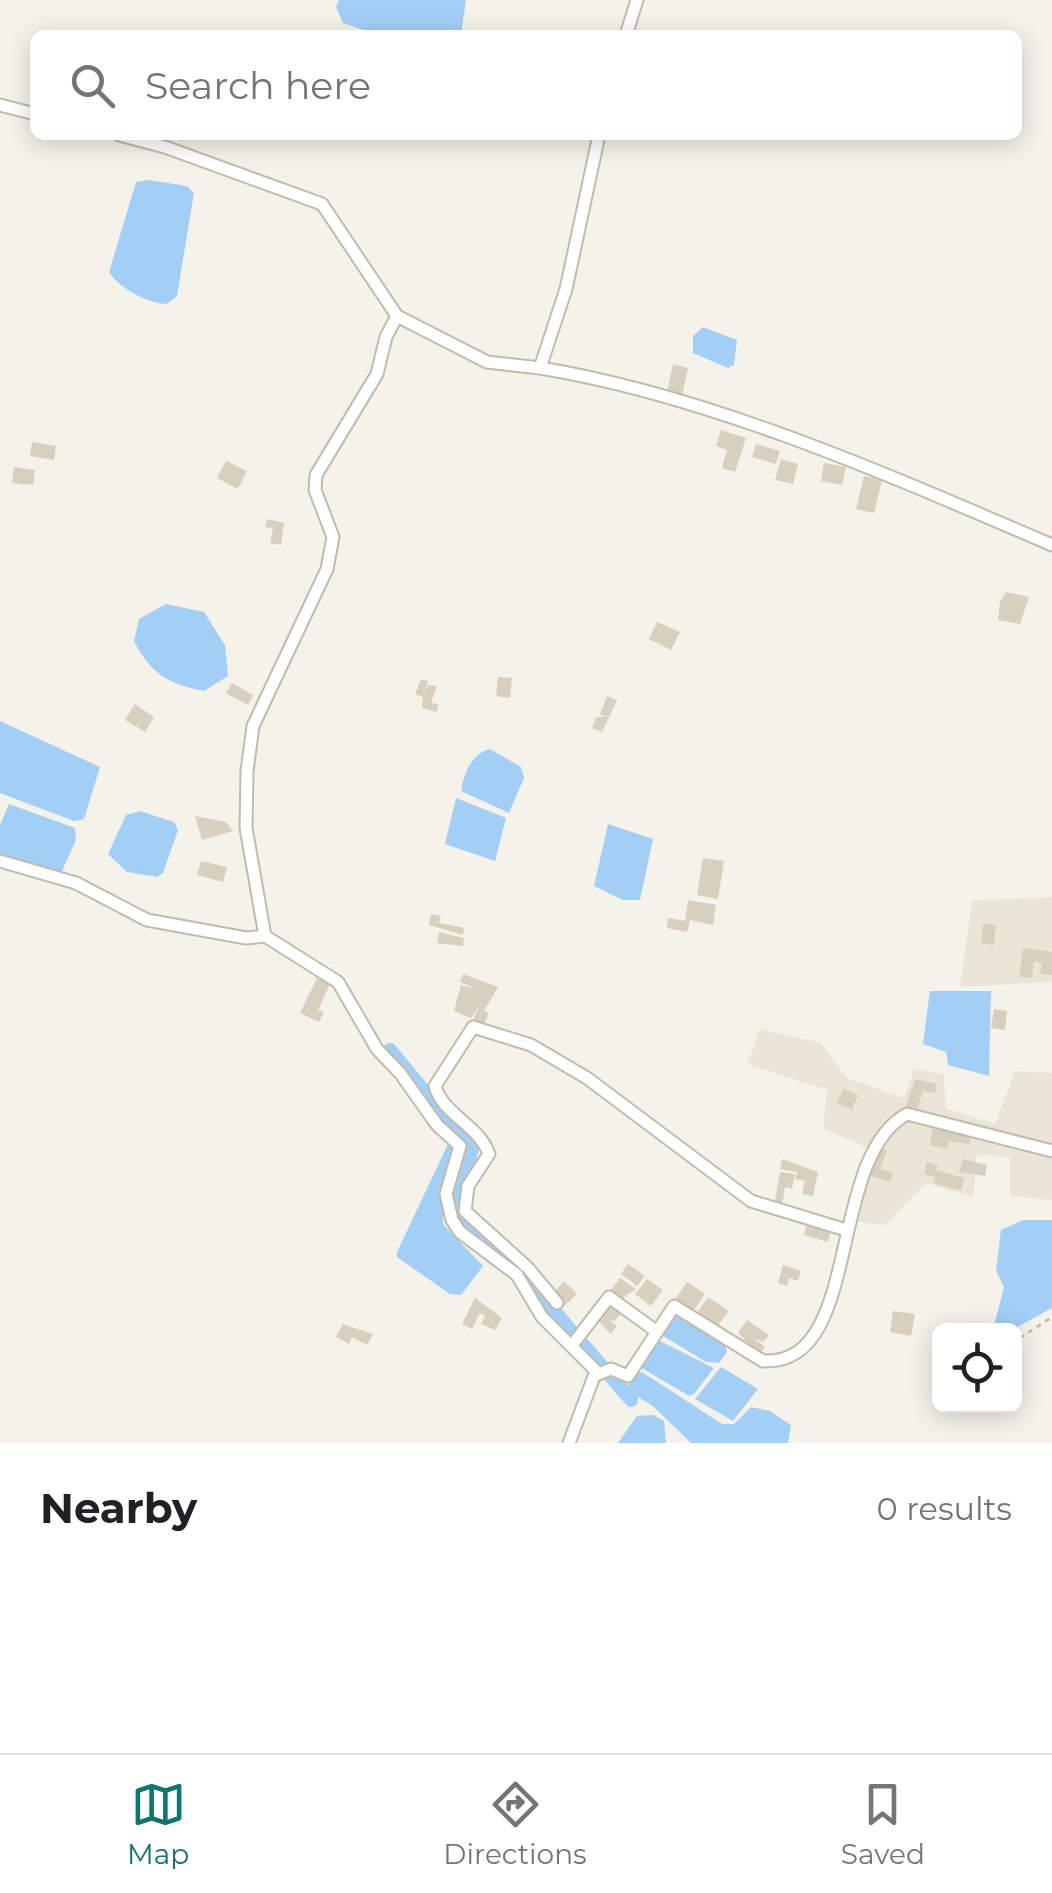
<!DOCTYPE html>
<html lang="en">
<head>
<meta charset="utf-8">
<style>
  :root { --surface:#fff; --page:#f6f6f6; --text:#202124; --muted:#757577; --line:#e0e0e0; --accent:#0f766e }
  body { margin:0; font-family:Montserrat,sans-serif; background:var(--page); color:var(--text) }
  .controls { position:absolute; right:30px; bottom:30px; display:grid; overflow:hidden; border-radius:15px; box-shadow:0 5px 25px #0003 }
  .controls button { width:90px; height:90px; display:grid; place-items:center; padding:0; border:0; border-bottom:2px solid var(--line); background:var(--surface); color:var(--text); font:50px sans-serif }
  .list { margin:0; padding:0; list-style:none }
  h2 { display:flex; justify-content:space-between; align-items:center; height:130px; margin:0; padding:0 40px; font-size:42px }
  h2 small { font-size:32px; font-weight:400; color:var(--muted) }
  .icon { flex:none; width:55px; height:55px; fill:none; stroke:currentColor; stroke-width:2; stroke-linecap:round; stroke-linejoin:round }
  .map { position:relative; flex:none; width:1052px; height:1443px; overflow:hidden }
  .search { position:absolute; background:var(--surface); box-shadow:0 5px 25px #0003; left:30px; right:30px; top:30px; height:110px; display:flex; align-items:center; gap:25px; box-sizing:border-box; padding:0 35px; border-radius:15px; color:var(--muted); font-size:38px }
  .sheet { height:310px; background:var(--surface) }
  nav { display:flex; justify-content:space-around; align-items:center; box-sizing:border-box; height:140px; border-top:2px solid var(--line); background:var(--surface); font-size:28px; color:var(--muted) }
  nav a { display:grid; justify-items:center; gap:5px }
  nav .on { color:var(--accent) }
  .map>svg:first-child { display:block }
</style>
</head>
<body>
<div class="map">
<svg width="1052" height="1443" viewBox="0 0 1052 1443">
  <rect width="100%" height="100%" fill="#f5f3e9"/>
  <g fill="#eae5d7">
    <polygon points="1052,897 1052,982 960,987 972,901"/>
    <polygon points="760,1029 821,1043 847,1078 904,1098 914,1069 944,1074 946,1108 995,1124 1015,1071 1052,1073 1052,1200 1010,1196 1010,1157 977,1155 973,1197 926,1183 884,1226 848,1219 869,1149 823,1128 827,1090 747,1064"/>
  </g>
  <g fill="#a3cef5">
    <polygon points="339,0 466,0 461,35 379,35 343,23 336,7"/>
    <path d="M149 180 187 186 194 193 177 296 167 304C147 303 120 289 109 272L136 182Z"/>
    <polygon points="703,327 737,340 734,365 728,368 693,353 693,336"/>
    <path d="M166 604 204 612 225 645 228 676 204 691C168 684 151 674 134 641L139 619Z"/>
    <polygon points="0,721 100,767 84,819 74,821 0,793"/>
    <path d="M490 749 521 767 524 778 509 813 461 791C464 773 471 754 490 749Z"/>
    <polygon points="456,798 506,818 495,861 445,844"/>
    <polygon points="9,804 75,828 76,840 61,873 0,855 0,825"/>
    <polygon points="140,811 174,822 178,830 163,873 157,877 127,872 108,854 126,815"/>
    <polygon points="608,824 653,839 640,900 623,900 594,886"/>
    <polygon points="930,991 991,991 989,1076 948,1065 946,1052 923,1044"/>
    <polygon points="448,1144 455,1151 443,1190 443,1224 483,1266 461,1295 450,1294 397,1257 397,1252"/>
    <polygon points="1023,1220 1052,1220 1052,1308 1012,1330 999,1330 994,1326 1004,1287 996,1271 1001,1230"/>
    <polygon points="673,1311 724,1344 727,1352 719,1363 706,1362 660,1334"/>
    <polygon points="656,1339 714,1368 694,1394 689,1396 640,1367"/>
    <polygon points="721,1367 758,1389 733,1421 695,1399"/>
    <polygon points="642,1372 722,1424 734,1424 751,1407 770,1411 791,1425 788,1443 691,1443 653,1406 626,1390 633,1375"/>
    <polygon points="653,1415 664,1421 666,1443 618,1443 637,1416"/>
  </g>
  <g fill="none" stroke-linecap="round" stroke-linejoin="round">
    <polyline stroke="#a3cef5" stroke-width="14" points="390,1050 472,1149 458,1200 463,1217 529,1282 631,1400"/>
  </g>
  <g fill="#d8cfbe">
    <polygon points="673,364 688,368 681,400 666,397"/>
    <polygon points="721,430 746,438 735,472 722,468 727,450 716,446"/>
    <polygon points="32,442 56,446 54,460 30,456"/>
    <polygon points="756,444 780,451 776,464 752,457"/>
    <polygon points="781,459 798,464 793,484 775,480"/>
    <polygon points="226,461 247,471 238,489 217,478"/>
    <polygon points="824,463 846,467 842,485 821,481"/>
    <polygon points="14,467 35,470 33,485 12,483"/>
    <polygon points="864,476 882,480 874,513 856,509"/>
    <polygon points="267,519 284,523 281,545 270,543 273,528 265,527"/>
    <polygon points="1006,592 1029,597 1020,624 998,620 1000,602"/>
    <polygon points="657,622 680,632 671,650 649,639"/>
    <polygon points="498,677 512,678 510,698 496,696"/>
    <polygon points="421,679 428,681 424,694 428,685 437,686 431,703 438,704 437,712 422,708 423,697 415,694"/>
    <polygon points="232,683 253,695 248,705 226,693"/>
    <polygon points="607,696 617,700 602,732 592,728 596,717 607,717 600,715"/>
    <polygon points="135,704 154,717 145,732 137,727 141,719 136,727 125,720"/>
    <polygon points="195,816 226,822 233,831 202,840"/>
    <polygon points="703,858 724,861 718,899 697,895"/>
    <polygon points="201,861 227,867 223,882 197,875"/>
    <polygon points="688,900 716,905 713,925 690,920 687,932 667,928 668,918 685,921"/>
    <polygon points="431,914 441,916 439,923 464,928 463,935 429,925"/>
    <polygon points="983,924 996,925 994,945 981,943"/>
    <polygon points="439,932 464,938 463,946 437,943"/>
    <polygon points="1023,948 1052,952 1052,975 1040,974 1042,963 1034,962 1032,978 1019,977"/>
    <polygon points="463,974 498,987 484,1011 489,1012 483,1027 472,1022 479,1007 471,1018 454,1011 461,985 477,989 460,982"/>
    <polygon points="317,978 330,984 318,1010 324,1012 319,1022 300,1013"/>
    <polygon points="994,1009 1007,1011 1005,1030 991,1028"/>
    <polygon points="915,1079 937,1084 935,1093 923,1091 916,1112 904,1111"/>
    <polygon points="843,1089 858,1095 852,1110 837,1103"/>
    <polygon points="933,1125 971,1135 969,1144 949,1141 947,1149 930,1145"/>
    <polygon points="880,1148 887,1151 880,1169 893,1173 890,1182 868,1175"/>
    <polygon points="782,1159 818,1172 813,1196 802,1194 805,1181 795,1179 797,1172 780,1169"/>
    <polygon points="963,1159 987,1165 985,1176 959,1172"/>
    <polygon points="927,1162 938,1165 936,1170 964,1178 961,1190 934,1184 936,1177 924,1174"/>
    <polygon points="780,1172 795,1174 792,1189 785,1187 782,1207 774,1206"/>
    <polygon points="808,1219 832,1226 828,1242 804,1235"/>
    <polygon points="628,1264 645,1276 637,1286 621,1274"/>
    <polygon points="783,1265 801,1271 798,1281 789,1278 787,1286 778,1283"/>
    <polygon points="620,1278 636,1289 618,1301 608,1294"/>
    <polygon points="647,1279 663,1290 651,1306 635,1294"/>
    <polygon points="564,1281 577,1294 561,1309 554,1293"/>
    <polygon points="687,1282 705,1294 692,1313 674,1301"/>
    <polygon points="708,1297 729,1311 717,1327 697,1313"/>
    <polygon points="475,1298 502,1318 495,1330 481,1324 485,1316 480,1313 472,1329 462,1324"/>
    <polygon points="611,1300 623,1310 615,1321 609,1320 617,1326 611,1334 596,1319"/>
    <polygon points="893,1311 915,1314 911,1336 890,1332"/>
    <polygon points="747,1320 769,1335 763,1342 753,1338 765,1347 759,1355 738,1333"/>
    <polygon points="343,1324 373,1334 367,1345 352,1337 349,1344 336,1337"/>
  </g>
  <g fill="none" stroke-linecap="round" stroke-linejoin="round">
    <defs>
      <g id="street">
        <polyline points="626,35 637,0"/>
        <polyline points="0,105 35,114"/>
        <polyline points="119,135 165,147 322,204 397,316 487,362 540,368"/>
        <path d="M599 135 566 289 540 368C712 396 893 477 1052 545"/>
        <polyline points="397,316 386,337 377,374 316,475 315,490 333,537 327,569 253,726 247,771 246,828 265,936 338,982 377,1049 400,1073 437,1125 460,1146 446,1194 452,1220 460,1232 517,1275 542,1317 596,1371 569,1443"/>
        <polyline points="0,861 76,883 147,920 246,938 265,936"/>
        <path d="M557 1303 528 1268 465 1211 468 1186 489 1154C479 1125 443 1115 435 1086L473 1027 531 1045 587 1078 751 1201 846 1230"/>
        <polyline points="573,1344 609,1297 656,1331"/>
        <path d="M596 1375 611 1369 628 1376 674 1306 763 1361C864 1366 825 1159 907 1114L1052 1151"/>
      </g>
    </defs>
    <use href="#street" stroke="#c2bbab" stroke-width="15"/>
    <polyline stroke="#c4b89b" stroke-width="2.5" stroke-dasharray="5 5" stroke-linecap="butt" points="1020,1338 1052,1317"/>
    <use href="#street" stroke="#fff" stroke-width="11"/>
  </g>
</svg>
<div class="controls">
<button><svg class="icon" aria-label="locate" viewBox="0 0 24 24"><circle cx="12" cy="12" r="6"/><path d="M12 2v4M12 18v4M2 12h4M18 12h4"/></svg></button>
</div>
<div class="search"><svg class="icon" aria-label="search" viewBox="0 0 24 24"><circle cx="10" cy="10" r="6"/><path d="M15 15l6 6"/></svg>Search here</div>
</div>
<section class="sheet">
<h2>Nearby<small>0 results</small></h2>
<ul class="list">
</ul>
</section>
<nav>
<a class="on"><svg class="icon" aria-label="map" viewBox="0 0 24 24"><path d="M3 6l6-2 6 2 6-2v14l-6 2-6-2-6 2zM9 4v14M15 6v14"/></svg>Map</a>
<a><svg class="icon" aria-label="directions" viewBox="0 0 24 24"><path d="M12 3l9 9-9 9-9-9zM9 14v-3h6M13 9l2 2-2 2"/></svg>Directions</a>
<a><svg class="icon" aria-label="saved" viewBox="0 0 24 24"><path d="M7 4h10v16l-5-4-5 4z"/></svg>Saved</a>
</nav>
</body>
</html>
